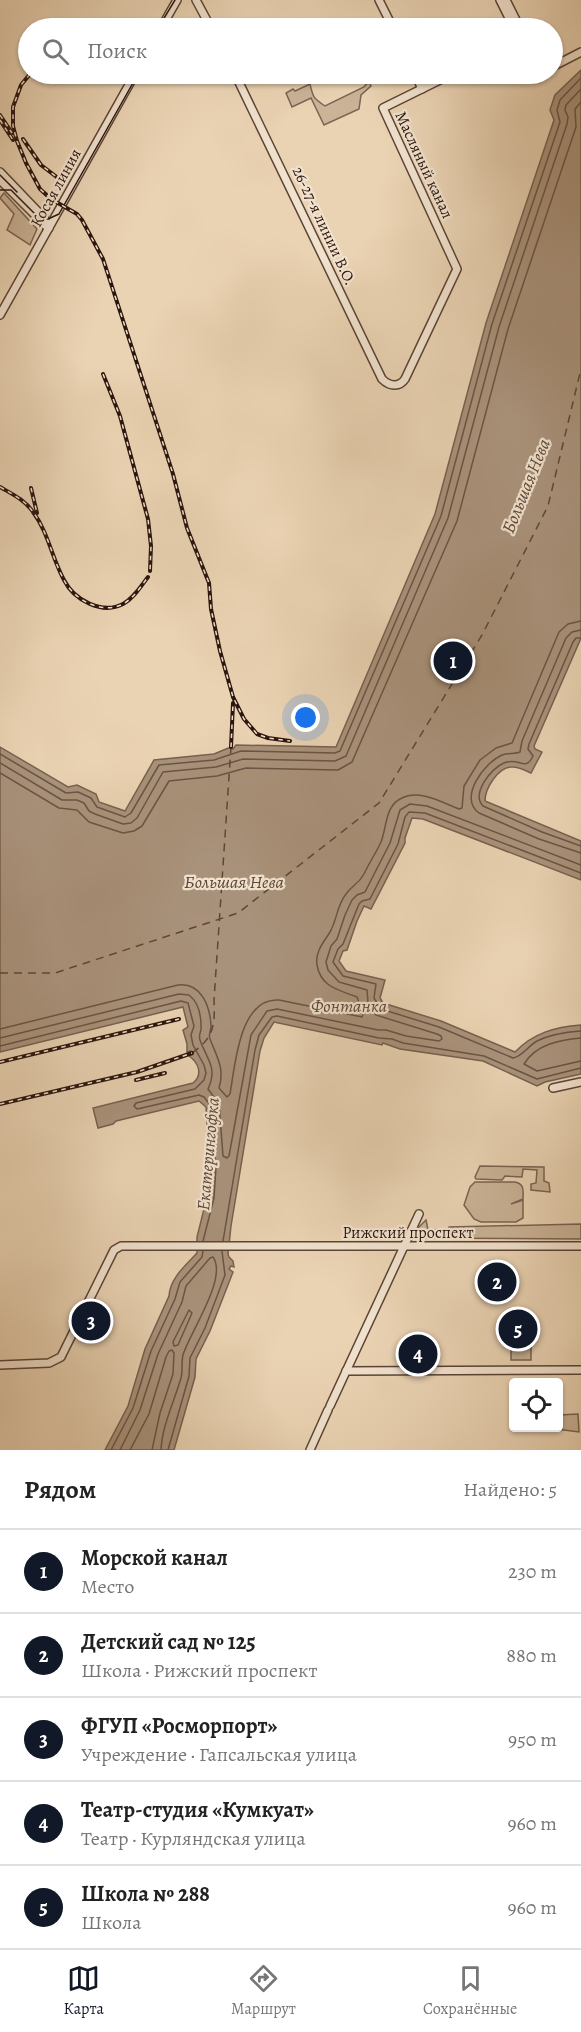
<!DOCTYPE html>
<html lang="ru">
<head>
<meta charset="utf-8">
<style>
  :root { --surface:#fff; --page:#f6f6f6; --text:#222; --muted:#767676; --line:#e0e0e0; --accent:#111827 }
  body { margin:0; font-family:Alegreya,serif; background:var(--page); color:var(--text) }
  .controls { position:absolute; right:18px; bottom:18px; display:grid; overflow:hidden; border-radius:6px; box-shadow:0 2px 4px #0004 }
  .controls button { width:54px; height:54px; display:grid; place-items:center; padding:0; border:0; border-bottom:2px solid var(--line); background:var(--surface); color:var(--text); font:30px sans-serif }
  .you { position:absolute; left:306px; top:718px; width:21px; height:21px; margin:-15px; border:4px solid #fff; border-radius:50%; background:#1a73e8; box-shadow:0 0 0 9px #1a73e833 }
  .badge { display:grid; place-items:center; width:39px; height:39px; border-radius:50%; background:var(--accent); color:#fff; font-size:20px; font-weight:700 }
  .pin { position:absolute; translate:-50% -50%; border:3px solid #fff; box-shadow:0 2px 6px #0006 }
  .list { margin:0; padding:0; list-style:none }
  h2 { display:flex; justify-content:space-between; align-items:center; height:78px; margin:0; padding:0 24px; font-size:26px }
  h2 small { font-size:20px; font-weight:400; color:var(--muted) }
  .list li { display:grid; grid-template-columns:39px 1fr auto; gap:18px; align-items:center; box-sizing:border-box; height:84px; padding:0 24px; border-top:2px solid var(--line) }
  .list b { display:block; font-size:22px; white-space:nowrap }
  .list p { margin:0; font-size:20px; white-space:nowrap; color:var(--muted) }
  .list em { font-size:20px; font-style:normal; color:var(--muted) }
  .icon { flex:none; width:33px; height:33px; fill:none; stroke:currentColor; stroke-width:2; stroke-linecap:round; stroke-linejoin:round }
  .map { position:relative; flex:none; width:581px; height:1450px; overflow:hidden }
  .search { position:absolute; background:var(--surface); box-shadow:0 2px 4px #0004; left:18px; right:18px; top:18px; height:66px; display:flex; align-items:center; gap:15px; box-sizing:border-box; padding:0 21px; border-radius:33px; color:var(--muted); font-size:22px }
  .sheet { height:498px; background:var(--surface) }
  nav { display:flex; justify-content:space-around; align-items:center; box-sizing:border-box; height:84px; border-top:2px solid var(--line); background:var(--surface); font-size:16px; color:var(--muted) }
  nav a { display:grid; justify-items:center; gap:3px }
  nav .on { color:var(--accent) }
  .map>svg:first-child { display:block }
</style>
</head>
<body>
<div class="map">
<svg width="581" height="1450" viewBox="0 0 581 1450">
  <rect width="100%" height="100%" fill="#ead3b3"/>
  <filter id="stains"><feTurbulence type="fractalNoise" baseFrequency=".00333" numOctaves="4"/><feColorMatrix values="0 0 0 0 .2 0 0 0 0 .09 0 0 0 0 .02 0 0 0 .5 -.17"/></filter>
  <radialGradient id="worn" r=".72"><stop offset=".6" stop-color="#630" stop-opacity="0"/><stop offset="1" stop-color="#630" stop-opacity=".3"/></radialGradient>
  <g fill="#cab397" stroke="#7a6452" stroke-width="1.5">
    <path d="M369 81 371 86 361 95 359 109 324 125 311 98 292 107 286 93 293 89 295 91 310 84C313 97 313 98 325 106L364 87Z"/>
    <polygon points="4,193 37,229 30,245 7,230 14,214 0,198"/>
    <polygon points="480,1166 544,1167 544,1181 549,1183 550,1192 531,1190 531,1184 536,1183 537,1170 523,1169 522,1177 505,1176 502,1180 476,1179 475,1177"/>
    <path d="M475 1182H515C525 1184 523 1191 523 1199L511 1204 523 1200V1218L516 1222H481L474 1219 464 1205 470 1187Z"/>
    <polygon points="426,1220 428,1230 448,1229 449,1227 581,1224 581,1239 415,1238 415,1231"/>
    <rect x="511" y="1339" width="20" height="21"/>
    <polygon points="578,1414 579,1432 556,1429 558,1428 559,1415"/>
  </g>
  <path fill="#a9927b" stroke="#77604f" stroke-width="1.5" d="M581 70V638L534 746 535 749 542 752 531 773C524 770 518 766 511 767 498 768 485 788 485 801L581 841V880L423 819 412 818 405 838V843L371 909 364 906 357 921 347 950 343 951 339 961 346 971 385 980 380 998 383 1003 441 1021 515 1052C533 1033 555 1027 581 1025V1074L545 1082 537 1086 483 1061 400 1049 383 1043 382 1045 274 1022 264 1038 260 1051 231 1226 228 1254 229 1257 233 1261 234 1267 231 1266 229 1269 233 1272 210 1331 196 1359 195 1377 174 1450H105L128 1406 145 1349 169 1296C170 1278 186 1265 197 1253V1237L210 1185V1167L206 1107 199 1101 116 1121 113 1124 98 1128 93 1108 193 1083C203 1075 199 1063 189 1056L192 1055 191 1051 187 1052V1044L183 1030 188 1027 183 1007 0 1052V747L68 787 77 785 96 794 99 802 125 811 154 760 214 754 231 747 233 749 236 745 336 747 435 514 486 323 554 120 550 110 555 95Z"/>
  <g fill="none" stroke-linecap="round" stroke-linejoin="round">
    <g stroke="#6a5444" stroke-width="1.5">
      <path d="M581 630 572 632 566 638 522 741 520 752C515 754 508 753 502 755 484 763 458 798 479 813L539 839 581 853"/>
      <path d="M581 638H576L573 642 529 744 528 749 533 756C525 773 519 756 504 763 491 768 471 794 483 806L542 832 581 846"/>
      <polyline points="0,754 66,793 78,792 91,798 97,807 125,817 131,813 159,765 214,760 241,751 335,753 340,751 441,516 492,324 560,122 557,110 560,100 581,78"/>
      <polyline points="0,763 62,800 77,800 84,803 89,811 95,814 123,824 131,823 137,818 163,772 216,767 243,759 335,761 346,756 448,518 499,327 567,124 568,117 565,110 566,105 581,89"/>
      <polyline points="0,773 59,808 77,810 89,822 123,833 134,831 142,826 169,781 217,776 246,768 338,770 352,762 457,521 508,329 576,127 575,109 581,102"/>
      <path d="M581 873 425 813 409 812 405 817 398 844 370 899 362 901 359 904 343 944 338 949 333 962 343 976 376 984 374 998 381 1009 439 1027 513 1058C522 1057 528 1046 537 1041 551 1034 566 1032 581 1031"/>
      <path d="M0 1029 178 985C201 982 210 1006 211 1026 211 1031 208 1035 210 1039 217 1057 225 1069 219 1088L227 1097 230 1094C235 1067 239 997 279 1000L362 1017 363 1014 357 997C340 990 321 988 317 965 315 951 324 942 330 932 337 920 337 905 346 894 352 885 358 885 364 874 369 863 376 853 381 842 387 827 385 805 402 798 419 789 443 803 459 809L462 808 464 786 480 760 496 748 512 743 559 632 568 624 581 621"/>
      <path d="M0 1038 179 994 189 995C198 1002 201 1015 201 1026 202 1031 198 1034 200 1040 207 1060 218 1067 208 1089L219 1104 223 1156 227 1158 229 1156 251 1035 267 1011 277 1009 378 1030H386L406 1036 439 1041 442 1039 441 1036 437 1034 376 1015 368 1002 367 990 339 982 328 970 326 962 331 946 337 939 345 915 352 900 357 895 365 892 390 843 400 810 410 804 427 806 581 865"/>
      <path d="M581 1038C560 1040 536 1044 524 1064L537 1071 581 1061"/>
      <polyline points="0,1046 181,1001 188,1003 194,1026 191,1035 193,1045 204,1065 206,1073 204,1080 195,1089 136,1103 134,1106 137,1109 199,1095 204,1097 211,1106 216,1167 214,1198 203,1241"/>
      <polyline points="223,1241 255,1050 259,1035 272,1017 277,1016 379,1038 392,1039 403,1043 484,1056 537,1079 581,1068"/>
      <polygon points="189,1310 192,1313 178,1345 174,1346 173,1342"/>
      <polyline points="111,1450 133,1408 151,1351 175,1299 180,1282 202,1257 203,1251"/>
      <path d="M120 1450 140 1410 158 1354 182 1302 186 1286 210 1258 213 1257C228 1278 190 1332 183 1355 181 1363 183 1371 181 1378 174 1402 162 1426 161 1450"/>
      <polyline points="130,1450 149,1414 166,1357 169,1351 172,1350 174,1353 173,1374 160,1413 152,1450"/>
      <polyline points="168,1450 189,1376 190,1358 205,1328 225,1275 222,1251"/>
    </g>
    <g stroke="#5d4739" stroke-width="1.5" stroke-dasharray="8 6" stroke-linecap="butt">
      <polyline points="0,973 55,973 238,913 379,803 482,635 548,506 581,369"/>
      <path d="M192 1053C214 1038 215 1025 214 1000L231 747"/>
    </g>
    <defs>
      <g id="minor">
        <polyline points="196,0 211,28"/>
        <polyline points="379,0 393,28"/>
        <polyline points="500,0 514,28"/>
        <polyline points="506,0 520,28"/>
        <polyline points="161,28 177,0"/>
        <polyline points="552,67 581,52"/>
        <path d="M235 74 382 379C389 386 399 388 405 379L457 269 383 108 452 74"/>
        <polyline points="415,74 422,89"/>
        <polyline points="0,172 44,218 49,228"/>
        <polyline points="0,180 47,227"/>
        <polyline points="0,315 135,74"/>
        <polyline points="553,1088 581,1082"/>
        <polyline points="0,1365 49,1363 61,1357 114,1250 121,1246 581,1246"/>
        <polyline points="346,1371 581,1370"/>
        <polyline points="330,1406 419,1214"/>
        <polyline points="310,1450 328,1410"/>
      </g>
    </defs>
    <use href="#minor" stroke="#5b4436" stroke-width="10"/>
    <use href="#minor" stroke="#f1e2ce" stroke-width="7"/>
    <g stroke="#2b150d" stroke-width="1.5">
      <polyline points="158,28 175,0"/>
      <polyline points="0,175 17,192"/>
      <polyline points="0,190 11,190 40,219 48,219 59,214 138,74"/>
    </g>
    <defs>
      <g id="rail">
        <polyline points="30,74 21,85 13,107 13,126 17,141 26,163 40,189 51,199 77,214 82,220 103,259 173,474 187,528 209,583 211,609 220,651 233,697 244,719 257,734 268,738 290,741"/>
        <polyline points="0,115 12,133"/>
        <polyline points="0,120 13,140"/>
        <polyline points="23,139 41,165 58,178"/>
        <polyline points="103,374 120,416 148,519 151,546 150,571"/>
        <path d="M0 487C12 494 25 500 33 512 48 532 52 558 64 580 74 600 102 615 123 604 134 598 141 586 148 577"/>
        <polyline points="31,488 37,513"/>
        <polyline points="231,747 233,703"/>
        <polyline points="0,1062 179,1019"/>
        <polyline points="136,1080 165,1073"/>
        <polyline points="0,1104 137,1072 192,1053"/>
      </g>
    </defs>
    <use href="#rail" stroke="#2b150d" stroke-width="4"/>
    <use href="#rail" stroke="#f1e2ce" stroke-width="1.5" stroke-dasharray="4.5" stroke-linecap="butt"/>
  </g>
  <g text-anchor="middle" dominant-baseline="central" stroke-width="4.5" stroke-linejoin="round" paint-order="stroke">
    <g font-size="16" fill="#2b150d" stroke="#f1e2ce">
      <text transform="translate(424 165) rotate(65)">Масляный канал</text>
      <text transform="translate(56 188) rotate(-61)">Косая линия</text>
      <text transform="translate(324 226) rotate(65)">26-27-я линии В.О.</text>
      <text x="408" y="1233">Рижский проспект</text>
    </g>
    <g font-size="18" font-style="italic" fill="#5d4739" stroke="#f1e2ce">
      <text transform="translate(526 486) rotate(-68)">Большая Нева</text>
      <text x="234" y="882">Большая Нева</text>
      <text x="349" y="1006">Фонтанка</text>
      <text transform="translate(208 1154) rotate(-85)">Екатерингофка</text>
    </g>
  </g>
  <rect width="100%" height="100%" filter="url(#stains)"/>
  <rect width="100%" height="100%" fill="url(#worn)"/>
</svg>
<div class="controls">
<button><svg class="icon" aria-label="locate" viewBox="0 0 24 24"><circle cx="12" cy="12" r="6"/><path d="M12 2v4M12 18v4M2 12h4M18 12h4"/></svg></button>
</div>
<div class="you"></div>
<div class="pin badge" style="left:453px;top:661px">1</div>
<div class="pin badge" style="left:497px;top:1282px">2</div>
<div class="pin badge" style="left:91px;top:1321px">3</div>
<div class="pin badge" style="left:418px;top:1354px">4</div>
<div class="pin badge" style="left:518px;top:1329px">5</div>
<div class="search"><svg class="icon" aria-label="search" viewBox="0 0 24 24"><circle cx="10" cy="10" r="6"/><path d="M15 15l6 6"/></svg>Поиск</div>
</div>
<section class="sheet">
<h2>Рядом<small>Найдено: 5</small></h2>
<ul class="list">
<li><span class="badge">1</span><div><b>Морской канал</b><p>Место</p></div><em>230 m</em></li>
<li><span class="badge">2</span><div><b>Детский сад № 125</b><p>Школа · Рижский проспект</p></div><em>880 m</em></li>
<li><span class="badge">3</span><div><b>ФГУП «Росморпорт»</b><p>Учреждение · Гапсальская улица</p></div><em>950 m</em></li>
<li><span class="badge">4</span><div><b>Театр-студия «Кумкуат»</b><p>Театр · Курляндская улица</p></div><em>960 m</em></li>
<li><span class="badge">5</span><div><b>Школа № 288</b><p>Школа</p></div><em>960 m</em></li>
</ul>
</section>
<nav>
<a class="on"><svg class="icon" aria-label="map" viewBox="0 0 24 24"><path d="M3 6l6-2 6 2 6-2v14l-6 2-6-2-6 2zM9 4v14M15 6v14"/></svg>Карта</a>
<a><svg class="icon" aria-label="directions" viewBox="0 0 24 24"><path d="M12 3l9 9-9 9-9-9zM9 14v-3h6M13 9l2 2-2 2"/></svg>Маршрут</a>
<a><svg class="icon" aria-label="saved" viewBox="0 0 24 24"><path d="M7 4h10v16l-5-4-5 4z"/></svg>Сохранённые</a>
</nav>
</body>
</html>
